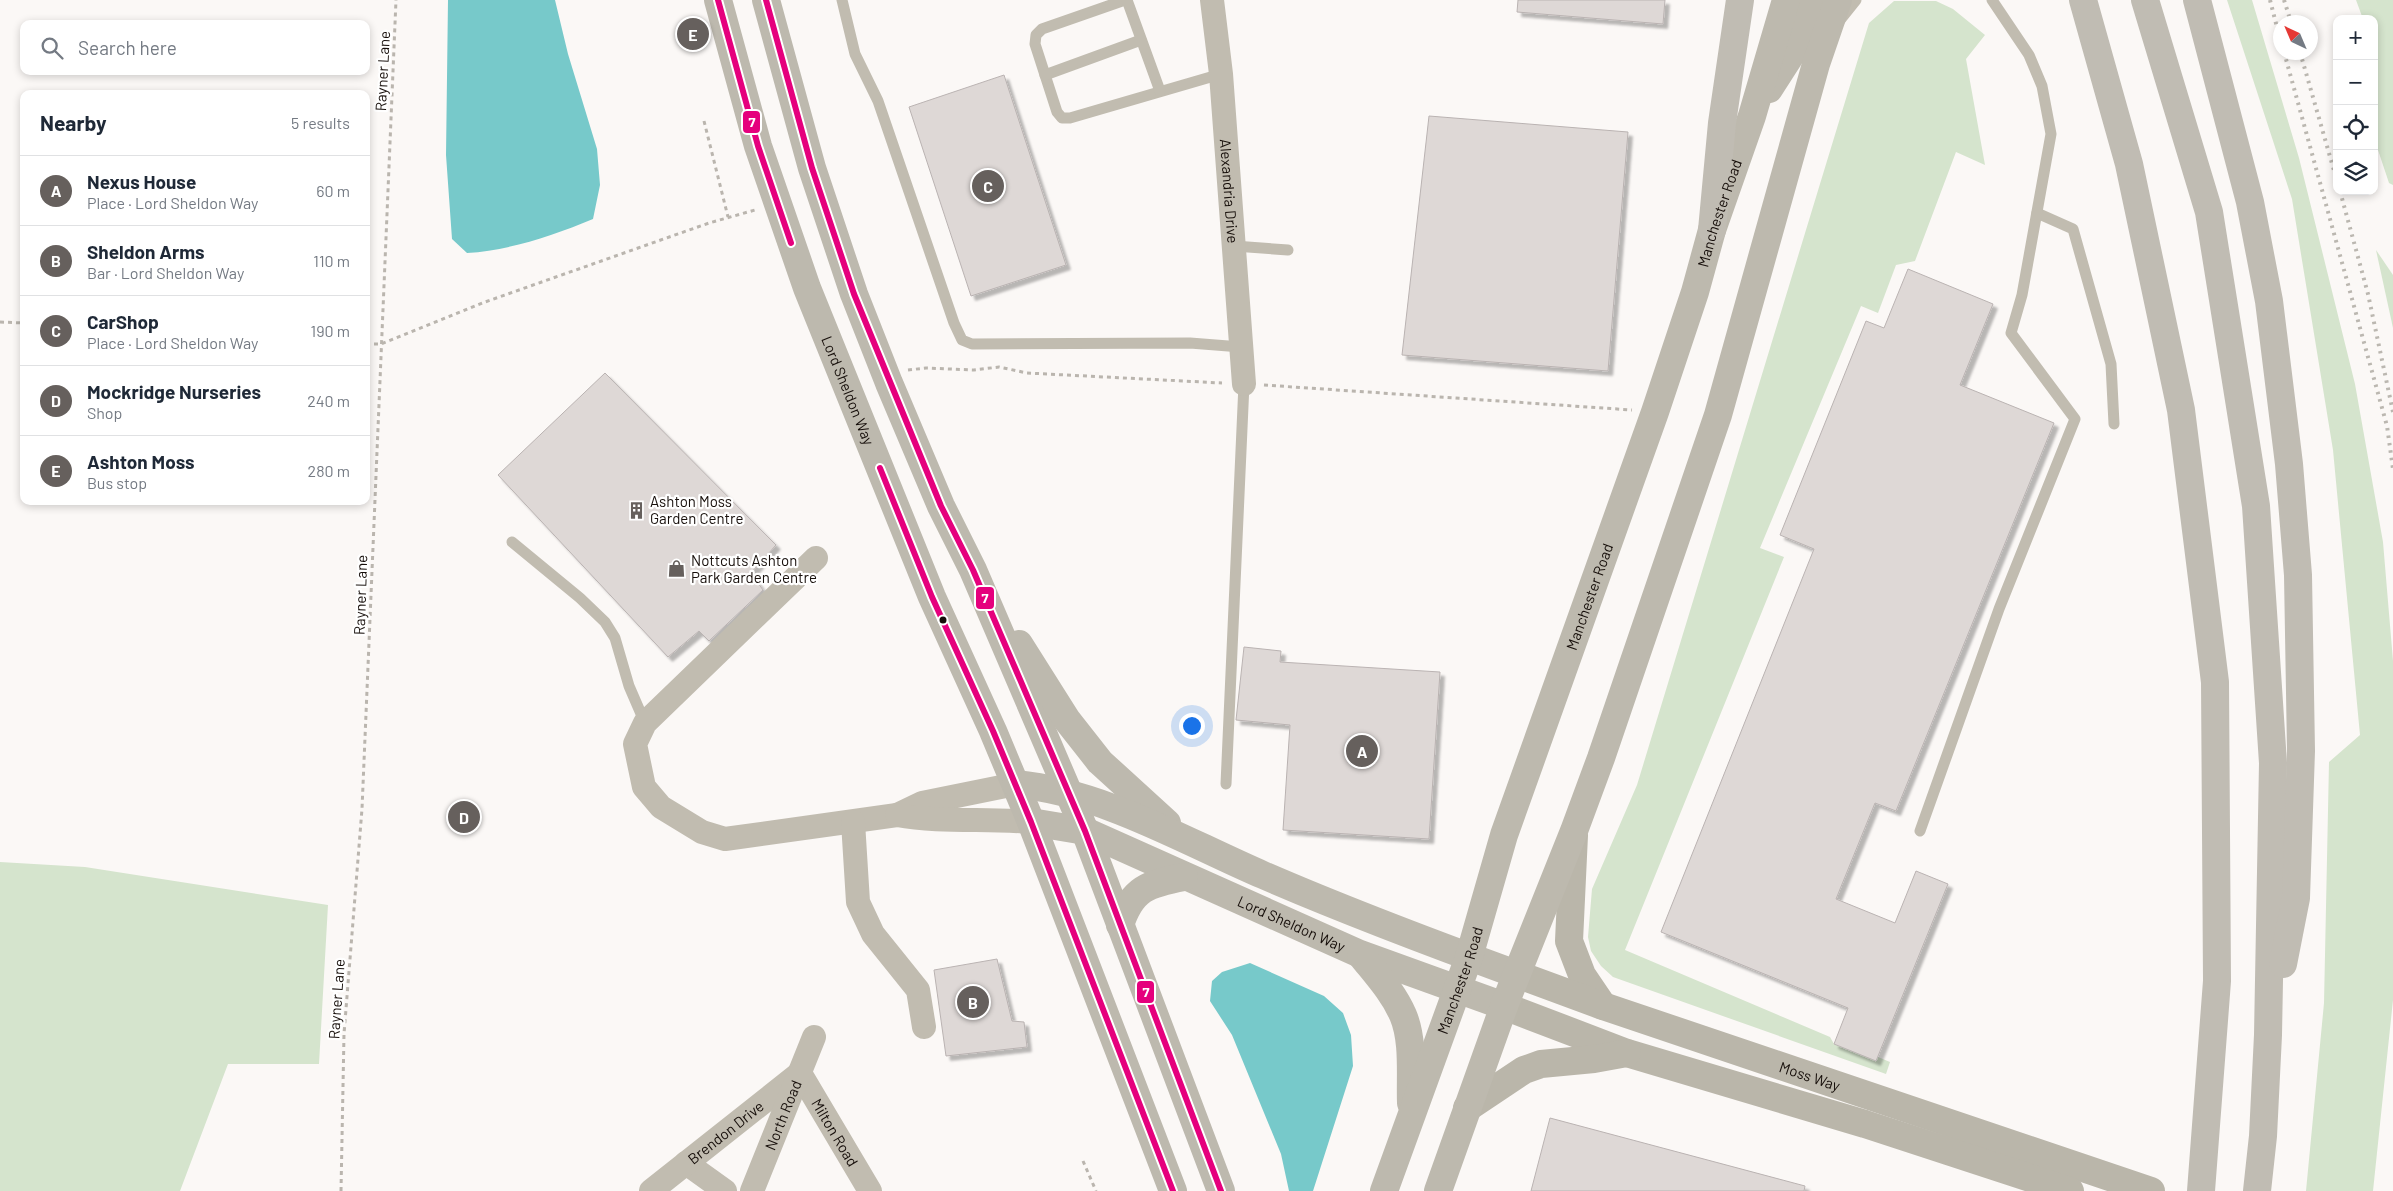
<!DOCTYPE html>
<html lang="en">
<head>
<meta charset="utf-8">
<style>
  :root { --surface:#fff; --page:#f6f6f7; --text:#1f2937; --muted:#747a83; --line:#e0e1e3; --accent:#66605d }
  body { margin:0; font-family:Barlow,sans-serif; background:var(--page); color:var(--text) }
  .controls { position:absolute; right:15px; top:15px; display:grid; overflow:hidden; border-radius:10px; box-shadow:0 2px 8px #0003 }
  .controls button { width:45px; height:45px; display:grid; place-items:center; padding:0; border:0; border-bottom:1px solid var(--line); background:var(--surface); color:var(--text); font:25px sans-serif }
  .compass { position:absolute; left:2273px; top:15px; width:45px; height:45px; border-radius:50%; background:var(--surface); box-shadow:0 2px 8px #0003; rotate:316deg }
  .you { position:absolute; left:1191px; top:725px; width:18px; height:18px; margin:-12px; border:4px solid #fff; border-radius:50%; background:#1a73e8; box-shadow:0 0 0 8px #1a73e833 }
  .badge { display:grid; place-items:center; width:32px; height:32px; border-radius:50%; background:var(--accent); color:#fff; font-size:16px; font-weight:700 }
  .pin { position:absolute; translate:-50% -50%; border:2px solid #fff; box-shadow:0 1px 5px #0006 }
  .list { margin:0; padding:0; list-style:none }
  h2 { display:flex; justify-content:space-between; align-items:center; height:65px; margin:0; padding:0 20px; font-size:21px }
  h2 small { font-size:16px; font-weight:400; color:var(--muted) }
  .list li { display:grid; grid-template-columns:32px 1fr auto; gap:15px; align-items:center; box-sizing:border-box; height:70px; padding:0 20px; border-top:1px solid var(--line) }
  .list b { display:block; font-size:19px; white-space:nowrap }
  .list p { margin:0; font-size:16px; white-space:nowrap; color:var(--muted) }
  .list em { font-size:16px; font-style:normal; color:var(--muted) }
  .icon { flex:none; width:28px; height:28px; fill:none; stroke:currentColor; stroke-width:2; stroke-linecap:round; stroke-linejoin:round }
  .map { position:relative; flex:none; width:2393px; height:1191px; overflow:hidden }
  .search { position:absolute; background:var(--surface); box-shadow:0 2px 8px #0003; left:20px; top:20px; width:350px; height:55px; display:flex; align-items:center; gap:12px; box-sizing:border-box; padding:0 18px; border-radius:10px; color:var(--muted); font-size:19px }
  .panel { position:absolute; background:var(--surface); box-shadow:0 2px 8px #0003; left:20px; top:90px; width:350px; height:415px; border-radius:10px }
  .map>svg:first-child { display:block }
</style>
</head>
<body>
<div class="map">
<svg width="2393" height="1191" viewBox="0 0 2393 1191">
  <defs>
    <filter id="shadow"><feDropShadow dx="4.5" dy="4.5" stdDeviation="1" flood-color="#0004"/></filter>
  </defs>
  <rect width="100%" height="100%" fill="#fbf8f6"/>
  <g fill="#d5e4cd">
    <polygon points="2227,0 2252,0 2299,158 2355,384 2383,542 2393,661 2393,1000 2373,1191 2306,1191 2324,1003 2329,762 2360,735 2333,450 2292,199"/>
    <polygon points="2356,0 2393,0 2393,185 2389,183 2374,138 2374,19 2363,19"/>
    <polygon points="1894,1 1936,1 1953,9 1985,35 1966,59 1985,165 1956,152 1915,261 1896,265 1878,313 1861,306 1760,548 1784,557 1625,950 1830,1037 1834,1044 1876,1060 1878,1057 1890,1062 1886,1074 1613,977 1601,966 1591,951 1588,937 1592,889 1637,785 1869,23"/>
    <polygon points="2376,250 2393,275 2393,328"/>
    <polygon points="0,862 85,867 328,905 319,1064 228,1064 180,1191 0,1191"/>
  </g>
  <g fill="#77c9ca">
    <path d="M448 0H555L568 54 597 149 600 185 593 219C552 236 511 250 467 253L452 239 446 155Z"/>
    <polygon points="1250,963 1324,996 1343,1013 1351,1035 1353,1066 1313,1191 1289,1191 1281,1154 1232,1035 1210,1001 1212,981 1222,972"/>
  </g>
  <g fill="#ded8d6" stroke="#bab3b2" filter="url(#shadow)">
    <polygon points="1518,0 1665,0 1663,24 1517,12"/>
    <polygon points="1004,75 1066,265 971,296 909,107"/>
    <polygon points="1429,116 1628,132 1608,371 1402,355"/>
    <polygon points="1908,269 1993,304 1960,385 2054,423 1896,811 1875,803 1836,899 1895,923 1916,871 1948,884 1876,1061 1834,1044 1848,1008 1661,932 1814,549 1780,535 1866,321 1884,328"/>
    <polygon points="605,373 776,545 751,573 763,590 709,641 699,631 668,657 498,475"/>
    <polygon points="1244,647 1281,651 1280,662 1440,672 1429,839 1283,830 1290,725 1236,720"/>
    <polygon points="997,959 1012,1021 1024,1022 1027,1047 946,1056 934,970"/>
    <polygon points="1550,1118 1805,1186 1804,1191 1531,1191"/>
  </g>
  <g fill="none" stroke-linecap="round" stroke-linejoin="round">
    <g stroke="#bab5ae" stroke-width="3" stroke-dasharray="4 4" stroke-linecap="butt">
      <polyline points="704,121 728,217"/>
      <polyline points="0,322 24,323"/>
      <polyline points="366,344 381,344 485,302 709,223 755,210"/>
      <polyline points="908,370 926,368 974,370 999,367 1027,373 1222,383"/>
      <polyline points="1264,385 1632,410"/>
      <polyline points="1083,1161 1096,1191"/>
      <polyline points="341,1191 344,1034 362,809 396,0"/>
    </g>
    <g stroke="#c1bcb0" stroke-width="11">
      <polyline points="842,0 855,54 878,101 954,323 962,340 972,344 1190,343 1241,347"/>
      <polyline points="1125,0 1042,29 1036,35 1035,44 1057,112 1062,118 1070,118 1221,74"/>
      <polyline points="1127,0 1160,91"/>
      <polyline points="1840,20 1856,0"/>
      <polyline points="1045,75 1141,40"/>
      <polyline points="2037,213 2073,229 2111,364 2114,424"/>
      <polyline points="1234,246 1288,250"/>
      <polyline points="512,542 580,598 605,622 615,638 629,686 645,723"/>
      <polyline points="1226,784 1244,384"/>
      <polyline points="1920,831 1999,609 2075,419 2011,333 2022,295 2051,134 2042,86 2029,55 1992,0"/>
    </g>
    <g stroke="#c1bcb0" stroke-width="24">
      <path id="s1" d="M1212 0 1221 74 1244 384"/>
      <polyline points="816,558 645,723 635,744 644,787 661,807 702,832 725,839 897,815 922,803 1016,784"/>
      <path d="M897 815C941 823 986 818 1031 822"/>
      <polyline points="853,822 858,902 873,934 918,990 924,1027"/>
      <polyline points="686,1163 725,1191"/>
      <path id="s2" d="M651 1191 800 1073 870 1191"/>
      <path id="s3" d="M752 1191 814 1037"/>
    </g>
    <g stroke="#bab6aa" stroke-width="28">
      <polyline points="1574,835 1569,941 1582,975 1603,1006"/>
      <path id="s4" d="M1516 974 1603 1006 2151 1191"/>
      <polyline points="1504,1006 1627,1053 1865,1124 2070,1191"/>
      <polyline points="1467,1108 1524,1070 1541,1064 1594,1059 1627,1053"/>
    </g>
    <g stroke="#bdb9ae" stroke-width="28">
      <path id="s5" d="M718 0 758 146 807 288 932 597 993 731 1031 822 1173 1191"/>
      <polyline points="766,0 812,168 854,294 889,383 941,506 973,570 1085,831 1221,1191"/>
      <polyline points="1769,89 1794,50 1810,0"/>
      <polyline points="1019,644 1067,720 1100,762 1167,823"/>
      <path d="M1016 784C1104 793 1182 840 1263 875 1346 911 1431 943 1516 974"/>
      <path id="s6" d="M1031 822 1085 831 1360 954 1504 1006"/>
      <path d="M1120 925C1132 888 1148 884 1184 877"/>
      <path d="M1361 955C1376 974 1393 992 1403 1015 1414 1041 1410 1075 1411 1103"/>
      <path id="s7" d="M1384 1191 1469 957 1504 835 1655 412 1695 292 1712 230 1752 116 1786 0"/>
      <polyline points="1438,1191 1504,1006 1574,831 1601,758 1718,415 1816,64 1838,0"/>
    </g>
    <g stroke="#c0bcb3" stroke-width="28">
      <polyline points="2083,0 2129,164 2181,410 2215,682 2217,981 2201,1191"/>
      <polyline points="2145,0 2209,212 2256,506 2273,763 2268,1035 2263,1136 2257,1191"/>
      <polyline points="2197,0 2250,202 2269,301 2289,464 2298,575 2301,751 2296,898 2283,964"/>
      <polyline points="1712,230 1722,123 1740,0"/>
    </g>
    <g stroke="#bbb7b0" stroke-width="4" stroke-dasharray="2.5 5" stroke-linecap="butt">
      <polyline points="2270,0 2280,39"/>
      <polyline points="2284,0 2291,22"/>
      <polyline points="2284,52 2387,426 2393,469"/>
      <polyline points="2300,52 2337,181"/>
      <polyline points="2340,191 2368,294 2393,412"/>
    </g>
    <defs>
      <g id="bus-1">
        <polyline points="718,0 758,146 791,243"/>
        <polyline points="766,0 812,168 854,294 941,506 973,570 1085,831 1221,1191"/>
        <polyline points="880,468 932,597 993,731 1031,822 1173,1191"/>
      </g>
    </defs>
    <use href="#bus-1" stroke="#fff" stroke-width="10"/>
    <use href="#bus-1" stroke="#e5007d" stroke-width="6"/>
  </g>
  <defs>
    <symbol id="building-bare" viewBox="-9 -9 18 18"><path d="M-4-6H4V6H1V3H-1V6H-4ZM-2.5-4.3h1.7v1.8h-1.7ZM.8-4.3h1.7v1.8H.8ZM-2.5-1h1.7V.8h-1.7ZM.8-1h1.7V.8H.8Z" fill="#66605d" stroke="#fff" stroke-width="2.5" paint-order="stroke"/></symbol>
    <symbol id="shop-bare" viewBox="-9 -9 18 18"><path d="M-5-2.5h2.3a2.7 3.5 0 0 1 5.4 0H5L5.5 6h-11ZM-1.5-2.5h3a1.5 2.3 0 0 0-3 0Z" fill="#66605d" stroke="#fff" stroke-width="2.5" paint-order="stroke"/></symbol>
  </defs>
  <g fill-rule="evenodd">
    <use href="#building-bare" x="624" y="498" width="25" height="25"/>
    <use href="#shop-bare" x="664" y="556" width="25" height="25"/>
  </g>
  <circle fill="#160e0a" stroke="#fff" stroke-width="2" cx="943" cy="620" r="4.5"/>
  <g text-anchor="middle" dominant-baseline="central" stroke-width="4.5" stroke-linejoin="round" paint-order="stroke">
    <g font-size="15" fill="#160e0a" stroke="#fff">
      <text transform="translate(382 71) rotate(-87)">Rayner Lane</text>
      <text stroke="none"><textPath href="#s1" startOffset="192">Alexandria Drive</textPath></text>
      <text stroke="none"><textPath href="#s7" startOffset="1034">Manchester Road</textPath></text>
      <text stroke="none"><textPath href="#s5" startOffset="412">Lord Sheldon Way</textPath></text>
      <text transform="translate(360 595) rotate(-88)">Rayner Lane</text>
      <text stroke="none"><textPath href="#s7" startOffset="629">Manchester Road</textPath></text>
      <text stroke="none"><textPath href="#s6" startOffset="281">Lord Sheldon Way</textPath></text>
      <text stroke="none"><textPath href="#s7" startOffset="224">Manchester Road</textPath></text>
      <text transform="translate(336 999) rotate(-86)">Rayner Lane</text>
      <text stroke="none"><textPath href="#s4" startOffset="311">Moss Way</textPath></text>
      <text stroke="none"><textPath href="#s3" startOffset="82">North Road</textPath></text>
      <text stroke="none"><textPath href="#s2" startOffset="95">Brendon Drive</textPath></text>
      <text stroke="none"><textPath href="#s2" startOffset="259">Milton Road</textPath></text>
    </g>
    <g font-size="15" fill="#160e0a" stroke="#fff" text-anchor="start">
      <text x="650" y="501">Ashton Moss<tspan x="650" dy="17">Garden Centre</tspan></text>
      <text x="691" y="560">Nottcuts Ashton<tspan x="691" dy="17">Park Garden Centre</tspan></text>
    </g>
  </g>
  <g stroke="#fff" stroke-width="2">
    <rect x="742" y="110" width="19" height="24" rx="5" fill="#e5007d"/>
    <rect x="975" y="586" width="20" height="24" rx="5" fill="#e5007d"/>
    <rect x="1136" y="980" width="19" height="24" rx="5" fill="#e5007d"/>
  </g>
  <g font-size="14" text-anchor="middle" font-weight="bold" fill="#fff">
    <text x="752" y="127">7</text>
    <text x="985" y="603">7</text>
    <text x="1146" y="997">7</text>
  </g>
</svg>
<div class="controls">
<button>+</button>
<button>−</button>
<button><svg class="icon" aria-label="locate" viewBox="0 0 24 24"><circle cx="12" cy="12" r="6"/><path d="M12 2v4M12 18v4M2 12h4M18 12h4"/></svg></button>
<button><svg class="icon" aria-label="layers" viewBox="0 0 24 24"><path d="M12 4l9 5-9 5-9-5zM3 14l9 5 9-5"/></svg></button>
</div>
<svg class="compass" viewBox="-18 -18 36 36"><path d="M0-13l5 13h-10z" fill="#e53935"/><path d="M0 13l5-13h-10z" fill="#747a83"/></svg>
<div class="you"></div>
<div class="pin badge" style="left:1362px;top:751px">A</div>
<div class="pin badge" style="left:973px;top:1002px">B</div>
<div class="pin badge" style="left:988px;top:186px">C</div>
<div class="pin badge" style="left:464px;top:817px">D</div>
<div class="pin badge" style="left:693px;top:34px">E</div>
<div class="search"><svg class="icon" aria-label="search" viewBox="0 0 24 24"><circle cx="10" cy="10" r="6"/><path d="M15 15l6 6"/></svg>Search here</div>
<section class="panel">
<h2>Nearby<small>5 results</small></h2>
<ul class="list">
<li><span class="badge">A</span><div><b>Nexus House</b><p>Place · Lord Sheldon Way</p></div><em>60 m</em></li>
<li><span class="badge">B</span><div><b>Sheldon Arms</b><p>Bar · Lord Sheldon Way</p></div><em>110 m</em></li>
<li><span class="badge">C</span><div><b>CarShop</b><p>Place · Lord Sheldon Way</p></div><em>190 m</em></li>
<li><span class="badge">D</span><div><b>Mockridge Nurseries</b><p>Shop</p></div><em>240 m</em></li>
<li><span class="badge">E</span><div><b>Ashton Moss</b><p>Bus stop</p></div><em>280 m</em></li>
</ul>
</section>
</div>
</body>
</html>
